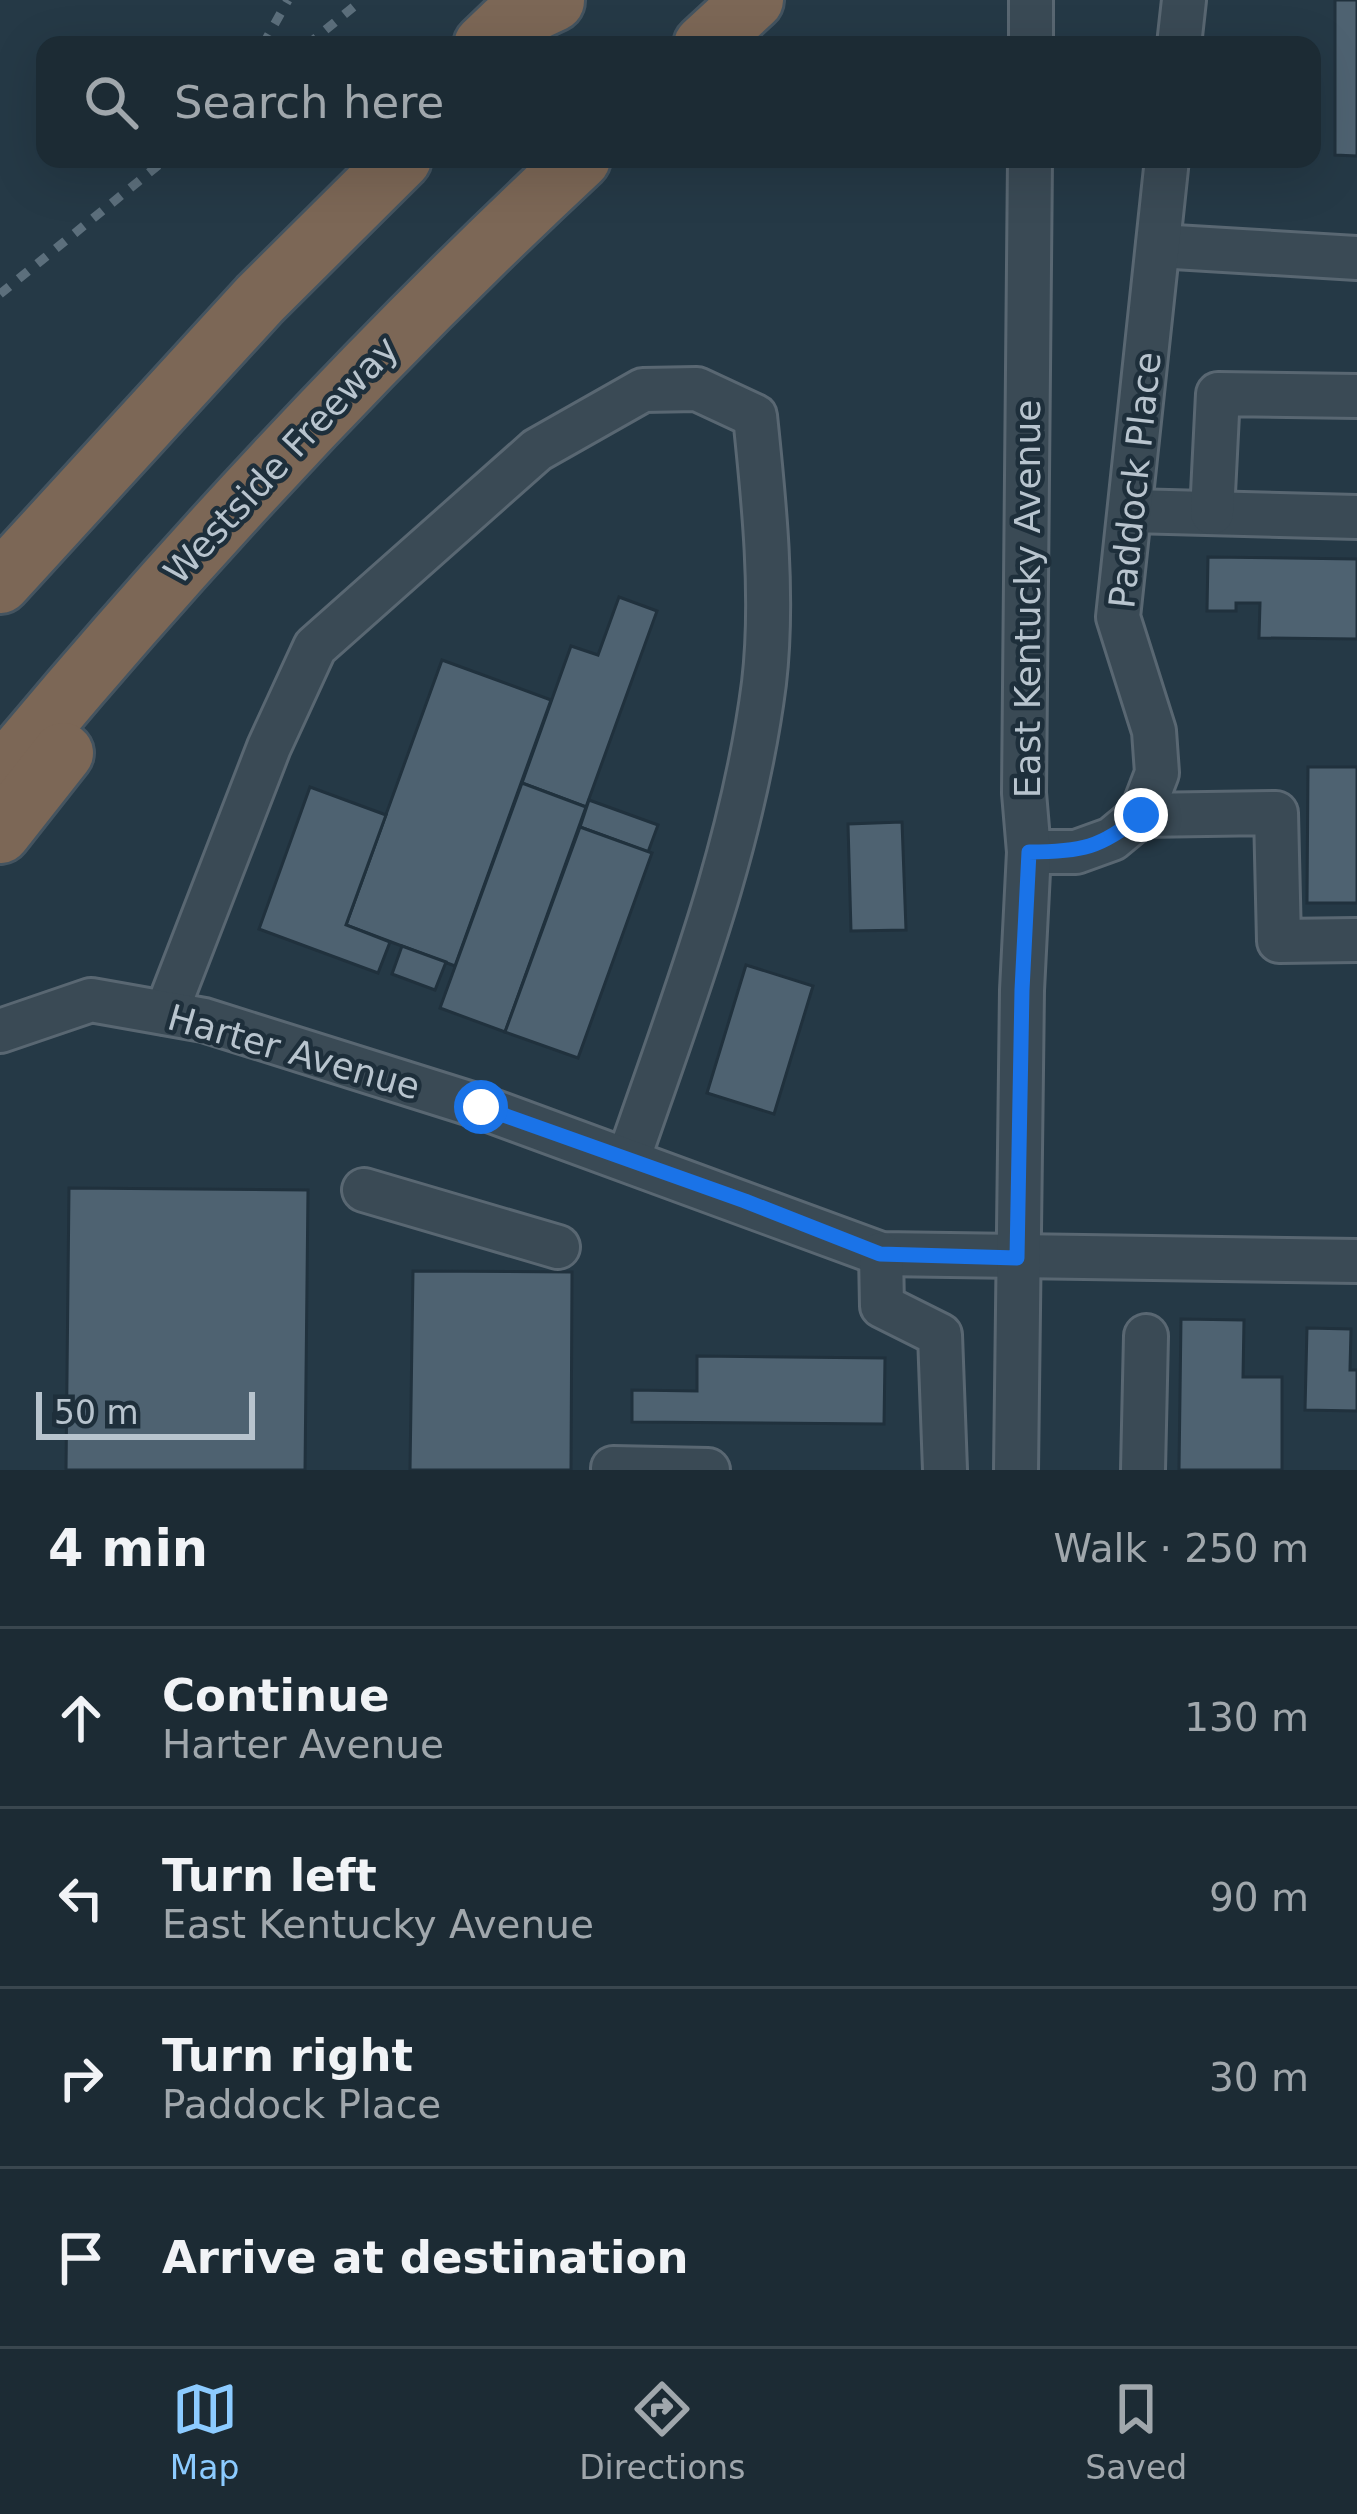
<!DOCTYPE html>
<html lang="en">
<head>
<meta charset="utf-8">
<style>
  :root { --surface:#1c2b34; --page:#25333c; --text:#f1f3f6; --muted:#a0a7ac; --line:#3a474f; --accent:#8ccbff }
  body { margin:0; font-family:"DejaVu Sans",sans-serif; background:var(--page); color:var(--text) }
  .scale { position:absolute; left:36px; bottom:30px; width:219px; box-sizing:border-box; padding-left:12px; border:6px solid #b8c4ce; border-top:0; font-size:33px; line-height:42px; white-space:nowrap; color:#b8c4ce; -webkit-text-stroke:9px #1e2f3b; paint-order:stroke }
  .stop { position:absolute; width:36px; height:36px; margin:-27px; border:9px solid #1a73e8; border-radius:50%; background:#fff }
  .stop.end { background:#1a73e8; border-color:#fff; box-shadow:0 3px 12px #0008 }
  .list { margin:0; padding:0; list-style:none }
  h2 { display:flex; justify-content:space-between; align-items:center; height:156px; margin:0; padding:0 48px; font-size:51px }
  h2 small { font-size:39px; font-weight:400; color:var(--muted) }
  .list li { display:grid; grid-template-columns:78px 1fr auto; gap:36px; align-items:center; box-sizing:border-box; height:180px; padding:0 48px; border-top:3px solid var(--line) }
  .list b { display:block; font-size:45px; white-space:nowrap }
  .list p { margin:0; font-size:39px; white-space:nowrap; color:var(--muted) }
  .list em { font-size:39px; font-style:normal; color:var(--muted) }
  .icon { flex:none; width:66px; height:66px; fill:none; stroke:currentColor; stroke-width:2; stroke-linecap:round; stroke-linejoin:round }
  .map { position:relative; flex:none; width:1357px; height:1470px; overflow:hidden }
  .search { position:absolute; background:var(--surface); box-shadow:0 12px 48px #0002; left:36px; right:36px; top:36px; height:132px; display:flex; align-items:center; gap:30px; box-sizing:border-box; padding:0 42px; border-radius:24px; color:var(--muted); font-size:45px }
  .sheet { height:876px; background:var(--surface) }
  nav { display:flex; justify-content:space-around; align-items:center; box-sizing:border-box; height:168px; border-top:3px solid var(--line); background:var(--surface); font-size:33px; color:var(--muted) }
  nav a { display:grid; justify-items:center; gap:6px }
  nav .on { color:var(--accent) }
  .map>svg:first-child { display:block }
</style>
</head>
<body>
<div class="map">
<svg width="1357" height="1470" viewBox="0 0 1357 1470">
  <rect width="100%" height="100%" fill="#253946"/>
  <g fill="#4e6271" stroke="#20313d" stroke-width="3">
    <polygon points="1335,0 1357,0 1357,156 1335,155"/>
    <polygon points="1208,557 1357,559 1357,639 1259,638 1260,603 1236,603 1236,611 1207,611"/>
    <polygon points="619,597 657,611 586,807 522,783 571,646 598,655"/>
    <polygon points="442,660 551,700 455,966 346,925"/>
    <polygon points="1308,767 1357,767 1357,903 1307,903"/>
    <polygon points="522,783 586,807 505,1032 440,1008"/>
    <polygon points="310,787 386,815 346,925 390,942 378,973 259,929"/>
    <polygon points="589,800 658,825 648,852 580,827"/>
    <polygon points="902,822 906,930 851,931 848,824"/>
    <polygon points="580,827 652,853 578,1058 505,1032"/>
    <polygon points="402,946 446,962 435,990 392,974"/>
    <polygon points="746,965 813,986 774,1114 707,1093"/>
    <polygon points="69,1188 308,1190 305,1470 66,1470"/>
    <polygon points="413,1271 572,1272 571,1470 410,1470"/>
    <polygon points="1181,1319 1244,1320 1243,1377 1282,1377 1282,1470 1179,1470"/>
    <polygon points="1307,1328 1351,1329 1350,1370 1357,1370 1357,1411 1305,1410"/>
    <polygon points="697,1356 885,1358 884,1424 632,1422 632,1390 697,1391"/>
  </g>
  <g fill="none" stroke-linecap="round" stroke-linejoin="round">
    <defs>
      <g id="minor">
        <polyline points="1031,45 1031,0"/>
        <polyline points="1179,45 1184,0"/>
        <polyline points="1158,246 1357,258"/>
        <polyline points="1131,511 1357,517"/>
        <polyline points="1212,513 1218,394 1357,396"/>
        <polyline points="1141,815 1276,813 1279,941 1357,940"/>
        <polyline points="1029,852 1076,852 1112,839 1141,815 1157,773 1154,731 1118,617 1167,159"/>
        <path d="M166 1013 269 747 315 647 537 450 643 390 697 389 755 416C764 501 774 598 764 683 743 848 682 1003 628 1160"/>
        <polyline points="0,1031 91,1000 204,1020 481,1107 881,1254 1357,1261"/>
        <polyline points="364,1190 558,1247"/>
        <polyline points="881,1254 882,1306 940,1335 945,1470"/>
        <polyline points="613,1468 708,1470"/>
        <polyline points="1016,1470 1022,990 1029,852 1024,793 1030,159"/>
        <polyline points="1143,1470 1146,1336"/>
      </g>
      <g id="highway">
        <polyline points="484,45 507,23 554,1"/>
        <polyline points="704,45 753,0"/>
        <polyline points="0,583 260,299 401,159"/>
        <path d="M0 777C181 559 373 352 580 159"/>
        <polyline points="0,833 63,753"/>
      </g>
    </defs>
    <use href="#minor" stroke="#596772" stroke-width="48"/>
    <use href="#highway" stroke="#445460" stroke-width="66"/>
    <use href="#minor" stroke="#3a4a55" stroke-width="42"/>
    <use href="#highway" stroke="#7c6756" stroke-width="60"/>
    <g stroke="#5c6f7c" stroke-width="9" stroke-dasharray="12 12" stroke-linecap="butt">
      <polyline points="263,45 288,0"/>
      <polyline points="307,45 362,0"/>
      <polyline points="0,294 166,159"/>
    </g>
  </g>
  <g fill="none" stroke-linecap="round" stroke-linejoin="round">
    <path stroke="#1a73e8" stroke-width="15" d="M481 1107 745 1201 880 1254 1017 1258 1022 990 1029 852C1081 852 1101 848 1141 815"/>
  </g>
  <g text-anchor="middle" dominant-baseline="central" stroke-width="9" stroke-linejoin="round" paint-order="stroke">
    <g font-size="36" fill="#b8c4ce" stroke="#1e2f3b">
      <text transform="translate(281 460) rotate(-47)">Westside Freeway</text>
      <text transform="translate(1135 480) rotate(-84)">Paddock Place</text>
      <text transform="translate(1027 599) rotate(-90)">East Kentucky Avenue</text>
      <text transform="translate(294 1052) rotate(16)">Harter Avenue</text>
    </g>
  </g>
</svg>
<div class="scale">50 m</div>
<div class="stop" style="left:481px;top:1107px"></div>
<div class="stop end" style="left:1141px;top:815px"></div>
<div class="search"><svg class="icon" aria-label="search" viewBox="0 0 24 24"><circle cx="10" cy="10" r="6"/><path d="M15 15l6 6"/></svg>Search here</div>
</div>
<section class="sheet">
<h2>4 min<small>Walk · 250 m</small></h2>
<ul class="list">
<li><svg class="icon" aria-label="ahead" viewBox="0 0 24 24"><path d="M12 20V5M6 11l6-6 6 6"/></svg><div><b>Continue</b><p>Harter Avenue</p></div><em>130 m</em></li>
<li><svg class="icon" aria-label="left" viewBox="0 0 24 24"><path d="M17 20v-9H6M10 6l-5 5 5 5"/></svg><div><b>Turn left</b><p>East Kentucky Avenue</p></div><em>90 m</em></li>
<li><svg class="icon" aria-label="right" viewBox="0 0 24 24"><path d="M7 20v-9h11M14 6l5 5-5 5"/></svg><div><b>Turn right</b><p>Paddock Place</p></div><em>30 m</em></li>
<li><svg class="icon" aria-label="arrive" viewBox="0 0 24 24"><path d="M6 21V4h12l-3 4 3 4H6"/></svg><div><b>Arrive at destination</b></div></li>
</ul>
</section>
<nav>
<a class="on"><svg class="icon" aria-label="map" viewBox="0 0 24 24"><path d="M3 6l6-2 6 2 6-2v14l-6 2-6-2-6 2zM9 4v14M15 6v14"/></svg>Map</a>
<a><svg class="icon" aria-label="directions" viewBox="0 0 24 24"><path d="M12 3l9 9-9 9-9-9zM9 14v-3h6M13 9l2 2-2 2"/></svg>Directions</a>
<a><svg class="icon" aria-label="saved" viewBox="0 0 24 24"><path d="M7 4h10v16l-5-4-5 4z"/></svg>Saved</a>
</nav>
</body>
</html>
